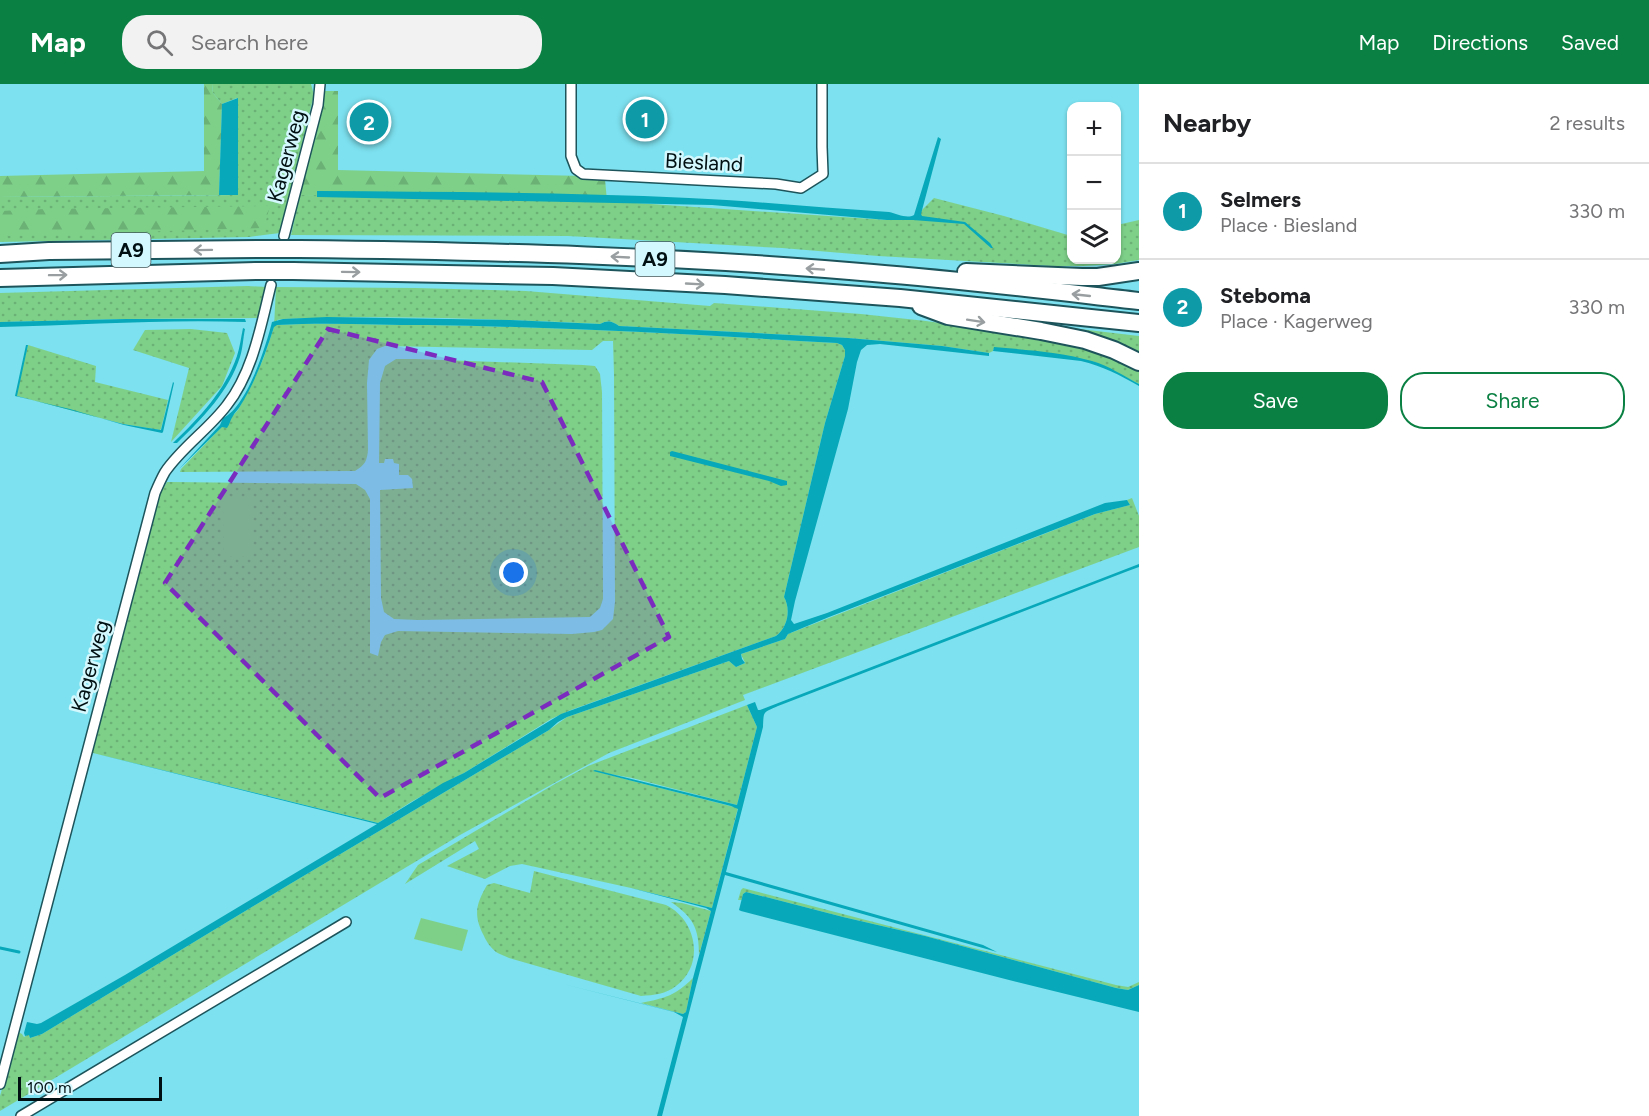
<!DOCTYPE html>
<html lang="en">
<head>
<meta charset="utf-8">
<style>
  :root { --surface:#fff; --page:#f2f2f2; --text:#202124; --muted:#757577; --line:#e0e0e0; --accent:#0b8043 }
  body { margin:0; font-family:Figtree,sans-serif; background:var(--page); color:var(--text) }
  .controls { position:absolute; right:18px; top:18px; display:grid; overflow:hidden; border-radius:12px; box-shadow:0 2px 4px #0004 }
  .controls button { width:54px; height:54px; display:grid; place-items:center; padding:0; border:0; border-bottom:2px solid var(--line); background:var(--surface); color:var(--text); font:30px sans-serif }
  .scale { position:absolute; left:18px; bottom:15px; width:144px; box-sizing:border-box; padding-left:6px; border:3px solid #000f12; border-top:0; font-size:16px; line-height:21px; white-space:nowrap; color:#000f12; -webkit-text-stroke:4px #d3f8fd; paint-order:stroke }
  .you { position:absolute; left:514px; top:489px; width:21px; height:21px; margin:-15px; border:4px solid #fff; border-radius:50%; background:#1a73e8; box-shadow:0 0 0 9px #1a73e833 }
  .badge { display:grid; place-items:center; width:39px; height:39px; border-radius:50%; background:var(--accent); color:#fff; font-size:20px; font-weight:700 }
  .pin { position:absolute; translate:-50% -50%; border:3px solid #fff; box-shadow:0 2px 6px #0006 }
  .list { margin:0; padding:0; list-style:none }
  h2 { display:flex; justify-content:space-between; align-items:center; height:78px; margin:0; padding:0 24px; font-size:26px }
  h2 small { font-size:20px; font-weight:400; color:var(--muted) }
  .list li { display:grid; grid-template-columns:39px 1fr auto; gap:18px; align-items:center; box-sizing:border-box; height:96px; padding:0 24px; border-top:2px solid var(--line) }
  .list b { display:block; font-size:22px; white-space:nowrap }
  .list p { margin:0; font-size:20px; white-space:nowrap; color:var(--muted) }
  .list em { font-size:20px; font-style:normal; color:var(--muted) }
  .actions { display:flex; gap:12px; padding:18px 24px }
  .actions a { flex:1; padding:14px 0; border:2px solid var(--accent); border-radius:24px; text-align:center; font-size:21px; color:var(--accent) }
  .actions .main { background:var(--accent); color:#fff }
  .icon { flex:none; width:33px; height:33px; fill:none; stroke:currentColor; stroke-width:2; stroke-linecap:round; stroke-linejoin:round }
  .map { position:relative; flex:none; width:1139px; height:1032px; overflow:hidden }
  header { display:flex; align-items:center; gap:36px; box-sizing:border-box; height:84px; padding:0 30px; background:var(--accent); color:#fff }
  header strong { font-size:28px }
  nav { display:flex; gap:33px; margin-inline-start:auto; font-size:21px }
  .search { width:420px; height:54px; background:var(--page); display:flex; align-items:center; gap:15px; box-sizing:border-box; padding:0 21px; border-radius:24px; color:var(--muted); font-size:22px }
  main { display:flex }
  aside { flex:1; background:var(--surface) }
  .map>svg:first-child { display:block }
</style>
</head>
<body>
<header>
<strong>Map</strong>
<div class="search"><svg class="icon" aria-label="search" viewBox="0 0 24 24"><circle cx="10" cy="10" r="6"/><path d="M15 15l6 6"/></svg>Search here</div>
<nav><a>Map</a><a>Directions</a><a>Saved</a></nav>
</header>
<main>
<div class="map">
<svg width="1139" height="1032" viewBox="0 0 1139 1032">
  <defs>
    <pattern id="grass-dots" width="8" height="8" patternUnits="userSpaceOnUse" patternTransform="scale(1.5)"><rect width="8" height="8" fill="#7ed089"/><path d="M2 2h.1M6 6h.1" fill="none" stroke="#6bb175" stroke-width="1.8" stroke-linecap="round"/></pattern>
    <pattern id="forest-firs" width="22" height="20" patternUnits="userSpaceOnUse" patternTransform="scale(1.5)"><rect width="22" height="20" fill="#7ed089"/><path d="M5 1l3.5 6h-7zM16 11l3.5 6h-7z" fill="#6bb175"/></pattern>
  </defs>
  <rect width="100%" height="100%" fill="#7de1ef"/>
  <g fill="url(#grass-dots)">
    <polygon points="212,0 311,0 314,11 280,149 249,153 0,158 0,113 238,111 237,14 222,20 213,9"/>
    <polygon points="300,111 484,112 607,117 887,136 912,136 934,114 1004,132 1071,152 1072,176 1116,176 1117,141 1139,136 1139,176 1115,180 1084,182 1052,182 878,172 782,164 568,152 291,151"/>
    <polygon points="247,202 266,203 258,234 126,235 0,238 0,209"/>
    <path d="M276 203 416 204 526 207 710 222 714 219 861 230 926 237 1010 249 1091 264 1139 284V300L1095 278 993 265V267L989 269 942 262 848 254 619 242C612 237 608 236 600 240 495 235 389 231 283 235L277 236V241C327 238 377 241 427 241 564 243 700 251 837 259L842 261 845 266V272L825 339 784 513C791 525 788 543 776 552L571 626 551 635 464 689 454 694 411 718 378 739 93 669 92 658 154 424 161 408 167 398H173L356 400 365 406 370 415V569L378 572 381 558 385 551 398 547 572 550 594 548 602 546 613 535 615 518 614 290 613 257H603L592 266 385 262 377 265 369 276 367 299 368 366C367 377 365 381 355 387L180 388 181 385 238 326 252 300 264 273 274 243Z"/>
    <polygon points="1037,240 1139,252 1139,271"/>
    <polygon points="191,245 227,249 235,269 222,302 171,358 189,284 133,266 145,246"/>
    <polygon points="28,261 96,282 95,298 168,316 161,345 160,346 123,340 17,312 16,310"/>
    <polygon points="396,275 416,275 583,281 595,282 600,290 602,308 603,515 600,524 590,533 418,536 394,535 384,528 381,514 380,406 413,404 412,395 408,391 399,391 399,380 394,379 393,375 385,375 384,379 379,379 380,299 385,282"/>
    <polygon points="1132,414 1139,432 1139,463 743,611 745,616 609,669 460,751 0,1027 0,1012 18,948 22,950 24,953 29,950 30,954 42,950 290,800 549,646 567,633 729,577 736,583 745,579 741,570 785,555 788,550 1095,430 1126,422 1130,421 1127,416"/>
    <polygon points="747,621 757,643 737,721 632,694 594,687 738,724 712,824 631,804 522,780 510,782 485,795 447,782 479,765 475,757 405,800 418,781 553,701 588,682"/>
    <path d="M534 787 666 821C697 836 705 881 676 902 666 910 654 911 641 912L509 874C505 872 499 870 496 868 491 864 486 857 484 852 473 831 476 820 487 801L494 799 530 809Z"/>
    <polygon points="743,804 1116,901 1128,903 1139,898 1139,901 1128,906 1116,904 925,852 843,833 746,808 743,810 742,816 738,816 741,806"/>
    <path d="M671 818 682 819 711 827 699 871C699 844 693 833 671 818Z"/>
    <path d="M693 894 686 928 683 930 641 919C665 914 675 912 693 894Z"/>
  </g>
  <g fill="url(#forest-firs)">
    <polygon points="204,0 212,0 213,9 222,20 219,111 0,113 0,92 204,87"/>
    <polygon points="324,7 338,7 338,86 585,92 605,95 607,117 484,112 300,111 319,38"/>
    <polygon points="270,122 264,144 0,152 0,127 46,125"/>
  </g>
  <g fill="#7ed089">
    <polygon points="223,415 253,415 253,472 224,472"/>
    <polygon points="421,834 468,846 462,867 414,855"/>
  </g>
  <g fill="#07a8b9">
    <polygon points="238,14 238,111 219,111 222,20"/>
    <path d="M938 53 941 55 921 130 922 132 965 138 990 159 993 164H991L964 140 913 136H887L712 121 317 113V107C441 108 565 108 689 114 756 117 822 124 889 128 897 130 907 135 914 131Z"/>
    <path d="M327 233 510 236 600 240C608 236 612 237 619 242L848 254 942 262 989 269V272L880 260 867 261 861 266 857 278 848 325 795 517 791 536 794 540 827 529 1105 419 1127 416 1130 421 1095 430 829 533 788 550 785 555 741 570 742 575 745 579 736 583 729 577 567 633 558 638 549 646 290 800 42 950 30 954 29 951 25 952 24 949 27 938 37 940 41 939 125 891 377 740 97 670 378 739 443 699 464 689 561 630 776 552C788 543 791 525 784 513L825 339 845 272V266L842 261 837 259C700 251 564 243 427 241 377 241 327 238 277 241L274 243C265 271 255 299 239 324 237 327 234 329 233 332 230 336 230 340 227 344L222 343 179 385 220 341 223 334C247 323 266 262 272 238L283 235Z"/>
    <path d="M126 235H245L246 238C164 235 82 241 0 243V238Z"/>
    <path d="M243 244 245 245C243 254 243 264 240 273 229 307 203 334 177 359H173C199 334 225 307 237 272 240 263 241 253 243 244Z"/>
    <polygon points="26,261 28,261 17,312 123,340 161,346 173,298 174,299 163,348 162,349 124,341 70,325 15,312"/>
    <path d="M994 263C1027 266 1061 268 1092 277 1109 282 1124 292 1139 300V302C1120 291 1102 282 1081 277L993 267Z"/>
    <polygon points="672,367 787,397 787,401 781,402 769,397 670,372 670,368"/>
    <path d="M1139 480V483L1128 487 778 622C762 629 764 627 763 643L726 788 983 861 997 868 725 791 662 1032H657L683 933 674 928 563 900 683 930 686 928 693 894 711 827 706 824 631 804 712 824 738 725 731 722 593 687 595 686 737 721 757 643 747 621 755 618 758 626H760Z"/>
    <polygon points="746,808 843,833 925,852 1116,904 1128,906 1139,901 1139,928 1013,897 741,827 739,826 743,810"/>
  </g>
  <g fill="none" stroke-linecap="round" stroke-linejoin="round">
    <polyline stroke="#07a8b9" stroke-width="3" points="0,864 19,868"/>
    <defs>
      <g id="minor">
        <polyline points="571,0 571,72 576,85 583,90 776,100 801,104 823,90 822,63 822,0"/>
        <polyline points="284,152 318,21 320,0"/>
        <path d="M0 1000 155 409C158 402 161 395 165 388 182 363 209 345 227 321 253 288 261 241 271 201"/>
        <polyline points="21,1032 346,838"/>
      </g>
      <g id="motorway">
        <path d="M299 165C490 167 682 172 873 189 962 196 1051 207 1139 217"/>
        <polyline points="0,170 49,167 262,165"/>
        <polyline points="293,187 553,192 725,201 900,214 1139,239"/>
        <polyline points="966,188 1082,193 1098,193 1139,187"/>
        <polyline points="0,194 256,187"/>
        <polyline points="921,222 948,232 1041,247 1085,256 1114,266 1139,278"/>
      </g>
    </defs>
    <use href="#minor" stroke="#1d545b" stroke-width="12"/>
    <use href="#motorway" stroke="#1d545b" stroke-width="20"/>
    <use href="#minor" stroke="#fff" stroke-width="9"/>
    <use href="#motorway" stroke="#fff" stroke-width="16"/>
    <defs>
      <g id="motorway-bridge">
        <polyline points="262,165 299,165"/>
        <polyline points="256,187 293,187"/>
      </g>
    </defs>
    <use href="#motorway-bridge" stroke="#1d545b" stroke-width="20" stroke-linecap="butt"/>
    <use href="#motorway-bridge" stroke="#fff" stroke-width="16"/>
  </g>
  <defs><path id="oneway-shaft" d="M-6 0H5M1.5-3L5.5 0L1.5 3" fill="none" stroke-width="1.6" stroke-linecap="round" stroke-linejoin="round" transform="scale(1.5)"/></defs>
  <g stroke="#999fa0">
    <use href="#oneway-shaft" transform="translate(203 166) rotate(179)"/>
    <use href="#oneway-shaft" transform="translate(620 173) rotate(-177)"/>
    <use href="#oneway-shaft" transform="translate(815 185) rotate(-176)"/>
    <use href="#oneway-shaft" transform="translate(351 188) rotate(1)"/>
    <use href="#oneway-shaft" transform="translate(58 191) rotate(-1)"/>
    <use href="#oneway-shaft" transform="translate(695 200) rotate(3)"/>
    <use href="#oneway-shaft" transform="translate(1081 211) rotate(-174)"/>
    <use href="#oneway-shaft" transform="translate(976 237) rotate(9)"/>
  </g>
  <path fill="#7b2cbf" fill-opacity="0.2" stroke="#7b2cbf" stroke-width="4.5" stroke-dasharray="12 8" stroke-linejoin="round" d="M328 245 542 298 669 553 380 714 165 499Z"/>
  <g text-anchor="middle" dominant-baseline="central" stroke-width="5" stroke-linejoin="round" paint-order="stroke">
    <g fill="#d3f8fd" stroke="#3f5558" stroke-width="1.5">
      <rect x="111.5" y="149" width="39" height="34" rx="4.5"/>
      <rect x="635.5" y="158" width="39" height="34" rx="4.5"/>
    </g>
    <g font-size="20" font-weight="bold" fill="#000f12">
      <text x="131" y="166">A9</text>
      <text x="655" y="175">A9</text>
    </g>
    <g font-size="21" fill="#000f12" stroke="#d3f8fd">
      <text transform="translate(286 72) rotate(-75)">Kagerweg</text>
      <text transform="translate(704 78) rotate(3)">Biesland</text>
      <text transform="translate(90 582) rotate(-75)">Kagerweg</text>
    </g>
  </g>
</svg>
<div class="controls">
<button>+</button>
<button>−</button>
<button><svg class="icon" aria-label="layers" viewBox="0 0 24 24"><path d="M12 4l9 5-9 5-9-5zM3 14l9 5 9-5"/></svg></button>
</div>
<div class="scale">100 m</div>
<div class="you"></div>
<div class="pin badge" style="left:645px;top:35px;background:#0f9aa8">1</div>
<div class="pin badge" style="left:369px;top:38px;background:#0f9aa8">2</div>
</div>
<aside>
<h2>Nearby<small>2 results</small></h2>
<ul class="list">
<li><span class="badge" style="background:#0f9aa8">1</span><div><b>Selmers</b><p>Place · Biesland</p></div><em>330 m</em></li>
<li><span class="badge" style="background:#0f9aa8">2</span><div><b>Steboma</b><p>Place · Kagerweg</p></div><em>330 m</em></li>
</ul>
<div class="actions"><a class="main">Save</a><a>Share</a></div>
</aside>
</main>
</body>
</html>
